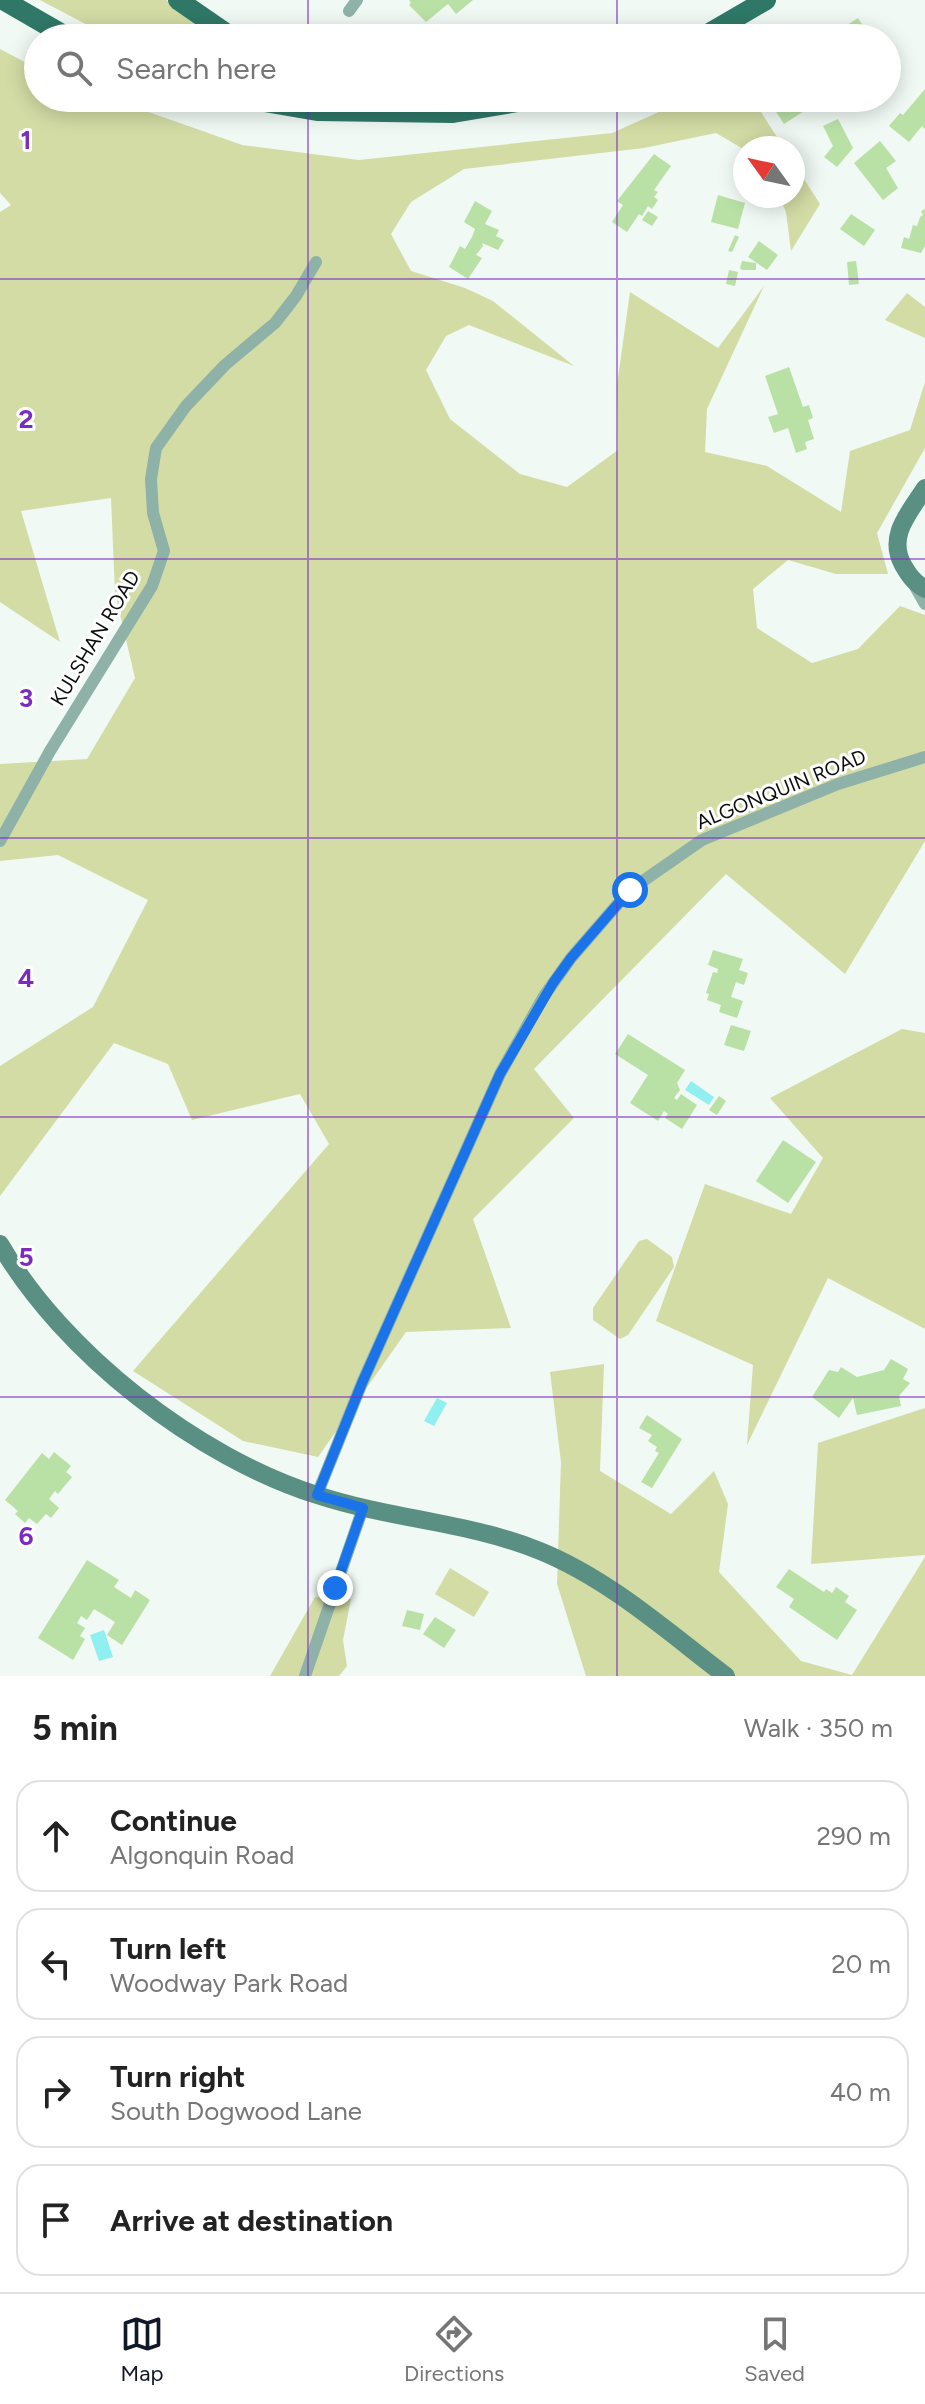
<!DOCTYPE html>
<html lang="en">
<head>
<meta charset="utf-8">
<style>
  :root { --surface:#fff; --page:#f2f2f2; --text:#222; --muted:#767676; --line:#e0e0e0; --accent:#111827 }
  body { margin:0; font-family:Figtree,sans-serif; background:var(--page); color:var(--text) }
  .compass { position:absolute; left:733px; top:136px; width:72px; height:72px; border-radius:50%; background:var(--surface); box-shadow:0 4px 20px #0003; rotate:303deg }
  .stop { position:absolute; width:24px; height:24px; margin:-18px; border:6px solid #1a73e8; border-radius:50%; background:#fff }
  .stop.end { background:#1a73e8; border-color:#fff; box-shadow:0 2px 8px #0008 }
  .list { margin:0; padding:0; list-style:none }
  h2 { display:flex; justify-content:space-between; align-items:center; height:104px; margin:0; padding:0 32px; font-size:34px }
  h2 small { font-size:26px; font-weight:400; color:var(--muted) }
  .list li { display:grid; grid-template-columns:52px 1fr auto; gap:24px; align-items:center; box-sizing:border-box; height:112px; margin:0 16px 16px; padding:0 16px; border:2px solid var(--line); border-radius:24px }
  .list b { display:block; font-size:30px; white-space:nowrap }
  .list p { margin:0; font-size:26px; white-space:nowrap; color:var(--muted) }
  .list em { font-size:26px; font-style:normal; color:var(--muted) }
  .icon { flex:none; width:44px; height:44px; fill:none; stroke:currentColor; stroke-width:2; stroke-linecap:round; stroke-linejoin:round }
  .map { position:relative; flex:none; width:925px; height:1676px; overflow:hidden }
  .search { position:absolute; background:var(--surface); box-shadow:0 4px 20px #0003; left:24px; right:24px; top:24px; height:88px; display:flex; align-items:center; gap:20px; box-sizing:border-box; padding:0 28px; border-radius:44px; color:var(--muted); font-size:30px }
  .sheet { height:616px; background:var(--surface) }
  nav { display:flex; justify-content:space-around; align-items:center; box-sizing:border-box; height:112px; border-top:2px solid var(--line); background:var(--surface); font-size:22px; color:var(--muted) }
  nav a { display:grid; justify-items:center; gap:4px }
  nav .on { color:var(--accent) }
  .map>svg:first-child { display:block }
</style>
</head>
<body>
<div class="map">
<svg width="925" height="1676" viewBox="0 0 925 1676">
  <rect width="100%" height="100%" fill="#f0f9f3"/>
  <g fill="#d3dca5">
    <polygon points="40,0 166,0 219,38 112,38"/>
    <polygon points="0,49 38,69 38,98 109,98 242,145 359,160 612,133 690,98 752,98 784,148 745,150 716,133 644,148 464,169 411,202 391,234 411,271 465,288 493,301 574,366 469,325 446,336 426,370 450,419 520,474 567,487 618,450 617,385 630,292 718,348 764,286 707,409 705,452 767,466 841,512 850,451 910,430 925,382 925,448 877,533 888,574 836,574 788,560 753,589 757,628 812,663 858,649 900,606 925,615 925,841 845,974 726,874 534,1069 574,1118 473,1219 511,1328 406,1332 318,1457 243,1441 133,1371 329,1144 300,1094 192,1120 168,1064 114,1043 0,1196 0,1066 93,1007 148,900 58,855 0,861 0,764 87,759 135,678 115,593 111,498 21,511 60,642 0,602 0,212 11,205 0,193"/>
    <polygon points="793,162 820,204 791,251 786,212 779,196 793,196"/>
    <polygon points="907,293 925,307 925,338 885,320"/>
    <polygon points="902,1029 925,1033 925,1329 828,1278 747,1445 753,1365 656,1321 705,1184 791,1214 823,1158 770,1098"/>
    <polygon points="647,1239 672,1257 674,1267 628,1335 620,1339 593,1320 593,1308 639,1241"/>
    <polygon points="604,1364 600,1471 671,1514 714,1471 728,1504 719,1572 801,1661 852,1675 925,1557 925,1676 586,1676 557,1584 561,1462 550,1372"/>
    <polygon points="925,1408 925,1555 811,1564 818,1443"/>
    <polygon points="450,1568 489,1592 474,1617 435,1594"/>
    <polygon points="315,1597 351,1599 343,1640 347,1666 339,1676 270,1676"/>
  </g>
  <g fill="#90eff1">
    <polygon points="691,1081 714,1097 709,1105 685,1090"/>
    <polygon points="437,1398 447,1403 434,1426 424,1421"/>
    <polygon points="104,1630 113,1657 99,1661 90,1635"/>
  </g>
  <g fill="#b9e1a6">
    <polygon points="409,0 473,0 456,14 448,4 426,22 409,5 411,3"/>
    <polygon points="858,18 870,36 868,38 827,38"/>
    <polygon points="925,89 925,129 922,126 909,142 889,126 900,113 903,115"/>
    <polygon points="767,98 814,98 809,101 812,106 784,124"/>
    <polygon points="838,119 853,148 837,167 824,157 833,146 823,126"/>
    <polygon points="880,141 896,161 886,168 898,188 883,200 854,163"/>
    <polygon points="654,154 671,166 654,190 658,192 654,197 658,200 652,209 648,206 642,216 639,214 627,232 612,222 623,205 617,201"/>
    <polygon points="718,195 745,203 738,229 711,222"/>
    <polygon points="475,201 492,211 485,224 499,230 496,236 504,240 498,250 482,243 483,246 476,255 482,258 468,279 449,267 460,246 465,249 472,237 475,229 464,222"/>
    <polygon points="925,209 925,246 921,253 901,248 904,237 909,239 913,225 917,226 920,217 923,215 921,211"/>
    <polygon points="648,211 658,217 652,226 642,220"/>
    <polygon points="851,214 875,230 864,246 840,229"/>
    <polygon points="735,235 739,237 732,252 728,251"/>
    <polygon points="759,241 778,255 767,270 748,257"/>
    <polygon points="742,261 756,263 756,270 742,270 740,268"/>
    <polygon points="856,261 859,284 849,285 847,262"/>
    <polygon points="729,270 738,272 735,286 726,284"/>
    <polygon points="789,367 803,407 809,405 813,418 808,420 814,439 805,442 807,449 796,453 788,428 774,433 768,417 778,414 765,376"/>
    <polygon points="713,950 743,959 739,970 748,973 744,985 736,982 731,997 743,1001 737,1018 719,1012 721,1005 707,1000 709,994 706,993 713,972 717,973 718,969 708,965"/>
    <polygon points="731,1025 751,1031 744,1051 724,1045"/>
    <polygon points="628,1034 685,1070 677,1083 680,1090 674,1098 677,1100 681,1094 697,1105 682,1129 665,1118 668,1114 664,1111 658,1121 630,1103 648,1075 615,1054"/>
    <polygon points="719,1096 726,1101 717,1115 709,1110"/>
    <polygon points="783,1140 816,1162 788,1203 756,1181"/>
    <polygon points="891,1359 908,1369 903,1379 910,1383 899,1396 901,1406 857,1415 853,1398 839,1418 812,1397 829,1370 838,1372 841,1367 857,1377 884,1370"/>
    <polygon points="647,1415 682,1439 652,1488 641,1482 659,1453 655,1451 657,1447 648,1441 652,1435 639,1428"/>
    <polygon points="54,1452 71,1466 66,1472 72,1477 58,1494 55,1491 49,1499 59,1508 51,1518 46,1514 37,1524 29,1518 25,1523 15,1514 18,1511 5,1500 42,1453 49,1459"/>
    <polygon points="87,1560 119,1580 114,1587 131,1598 135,1590 150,1600 122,1645 107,1635 115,1622 94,1609 87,1620 81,1616 77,1623 85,1628 80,1636 85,1639 73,1660 38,1638"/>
    <polygon points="789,1569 824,1592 826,1589 832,1593 836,1587 849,1596 845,1602 857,1610 837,1640 789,1607 794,1599 776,1587"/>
    <polygon points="407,1610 424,1614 420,1630 402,1626"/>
    <polygon points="435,1617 456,1630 444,1648 423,1634"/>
  </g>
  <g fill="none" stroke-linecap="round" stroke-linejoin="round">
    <g stroke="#8fb2a8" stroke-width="12">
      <polyline points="349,11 357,0"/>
      <polyline points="913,583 925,604"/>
      <polyline points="0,841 50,751 152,586 164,551 153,513 151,479 156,448 186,406 225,365 275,323 296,296 316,262"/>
      <polyline points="317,1495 362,1383 500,1074 544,996 571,958 630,890 702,840 838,784 925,757"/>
      <polyline points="305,1676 363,1508"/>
    </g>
    <g stroke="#5a9083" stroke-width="18">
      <path d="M925 488C909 513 887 536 903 565 910 577 914 582 925 589"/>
      <path d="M0 1244C63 1353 197 1457 317 1495 390 1519 469 1522 540 1551 609 1579 668 1632 726 1676"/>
    </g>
    <g stroke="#2f7868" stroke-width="20">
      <polyline points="3,0 69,38"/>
      <polyline points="178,0 233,38"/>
      <polyline points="701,38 766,0"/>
      <polyline points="241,98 317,111 453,113 541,98"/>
    </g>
  </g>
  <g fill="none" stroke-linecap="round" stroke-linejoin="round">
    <polyline stroke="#1a73e8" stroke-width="10" points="335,1588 363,1508 317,1495 362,1383 500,1074 553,983 571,958 630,890"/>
  </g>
  <path fill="none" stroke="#7b2cbf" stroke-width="2" stroke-opacity="0.55" d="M308 0V38M617 0V38M308 98V1676M617 98V1676M0 279H925M0 559H925M0 838H925M0 1117H925M0 1397H925"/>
  <g text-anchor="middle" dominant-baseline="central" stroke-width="6" stroke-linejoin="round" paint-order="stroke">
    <g font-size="20" fill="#0b0d0c" stroke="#fff">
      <text transform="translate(95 638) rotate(-59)">KULSHAN ROAD</text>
      <text transform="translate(781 789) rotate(-22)">ALGONQUIN ROAD</text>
    </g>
  </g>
  <g font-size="26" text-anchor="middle" font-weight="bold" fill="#7b2cbf" stroke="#fff" stroke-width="6" stroke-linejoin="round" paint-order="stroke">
    <text x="26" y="149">1</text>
    <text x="26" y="428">2</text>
    <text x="26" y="707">3</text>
    <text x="26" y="987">4</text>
    <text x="26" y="1266">5</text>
    <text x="26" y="1545">6</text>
  </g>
</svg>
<svg class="compass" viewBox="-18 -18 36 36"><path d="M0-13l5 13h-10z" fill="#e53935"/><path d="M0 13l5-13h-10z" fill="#767676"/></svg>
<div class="stop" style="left:630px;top:890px"></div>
<div class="stop end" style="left:335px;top:1588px"></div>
<div class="search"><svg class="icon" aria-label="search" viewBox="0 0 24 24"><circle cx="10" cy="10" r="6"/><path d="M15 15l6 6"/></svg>Search here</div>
</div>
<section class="sheet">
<h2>5 min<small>Walk · 350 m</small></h2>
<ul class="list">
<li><svg class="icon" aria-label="ahead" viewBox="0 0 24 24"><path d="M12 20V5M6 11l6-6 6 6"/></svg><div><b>Continue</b><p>Algonquin Road</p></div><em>290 m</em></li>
<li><svg class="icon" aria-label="left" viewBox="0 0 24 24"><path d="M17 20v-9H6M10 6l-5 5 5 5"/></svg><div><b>Turn left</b><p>Woodway Park Road</p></div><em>20 m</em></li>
<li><svg class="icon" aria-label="right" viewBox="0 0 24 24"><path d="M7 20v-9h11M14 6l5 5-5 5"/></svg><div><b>Turn right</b><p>South Dogwood Lane</p></div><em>40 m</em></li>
<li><svg class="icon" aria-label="arrive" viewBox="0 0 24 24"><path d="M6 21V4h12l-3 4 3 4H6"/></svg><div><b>Arrive at destination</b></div></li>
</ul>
</section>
<nav>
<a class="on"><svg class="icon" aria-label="map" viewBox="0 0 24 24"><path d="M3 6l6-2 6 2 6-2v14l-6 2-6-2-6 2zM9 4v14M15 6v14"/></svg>Map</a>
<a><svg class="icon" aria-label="directions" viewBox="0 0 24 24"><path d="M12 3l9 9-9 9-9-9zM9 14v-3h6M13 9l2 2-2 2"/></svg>Directions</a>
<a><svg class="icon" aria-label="saved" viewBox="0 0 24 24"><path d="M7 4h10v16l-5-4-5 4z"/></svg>Saved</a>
</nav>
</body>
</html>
